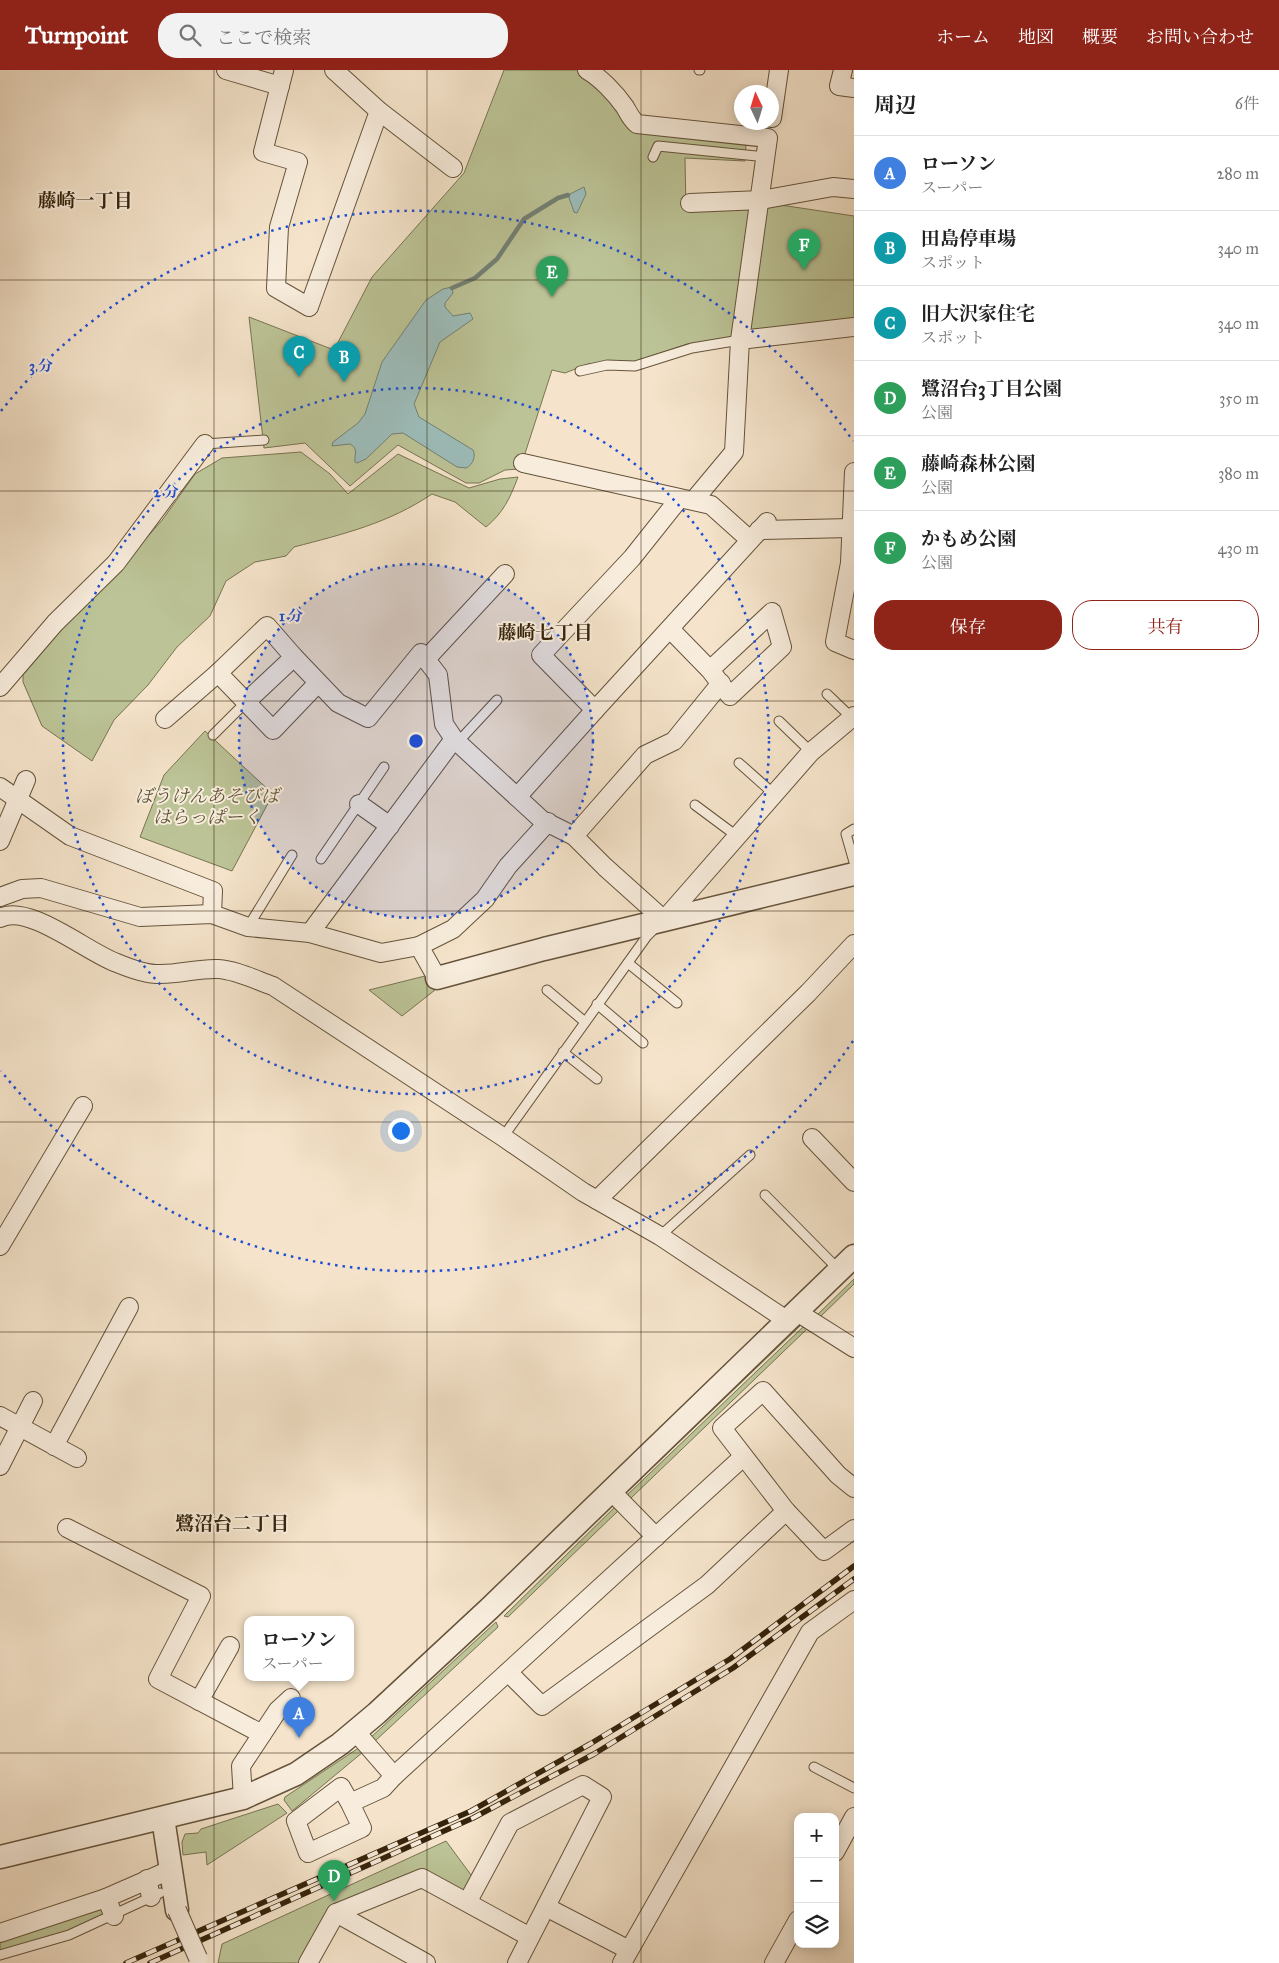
<!DOCTYPE html>
<html lang="ja">
<head>
<meta charset="utf-8">
<style>
  :root { --surface:#fff; --page:#f2f2f2; --text:#222; --muted:#767676; --line:#e0e0e0; --accent:#8f2418 }
  body { margin:0; font-family:"IM FELL Great Primer","Noto Serif JP",serif; background:var(--page); color:var(--text) }
  .controls { position:absolute; right:15px; bottom:15px; display:grid; overflow:hidden; border-radius:10px; box-shadow:0 2px 12px #0003 }
  .controls button { width:45px; height:45px; display:grid; place-items:center; padding:0; border:0; border-bottom:1px solid var(--line); background:var(--surface); color:var(--text); font:25px sans-serif }
  .compass { position:absolute; left:734px; top:15px; width:45px; height:45px; border-radius:50%; background:var(--surface); box-shadow:0 2px 12px #0003; rotate:356deg }
  .you { position:absolute; left:400px; top:1060px; width:18px; height:18px; margin:-12px; border:4px solid #fff; border-radius:50%; background:#1a73e8; box-shadow:0 0 0 8px #1a73e833 }
  .badge { display:grid; place-items:center; width:32px; height:32px; border-radius:50%; background:var(--accent); color:#fff; font-size:16px; font-weight:700 }
  .pin { position:absolute; translate:-50% -41px; filter:drop-shadow(0 1px 2px #0008) }
  .pin::after { content:''; position:absolute; top:26px; width:18px; height:15px; background:inherit; clip-path:polygon(0 0,100% 0,50% 100%) }
  .popup { position:absolute; left:244px; top:1546px; width:110px; height:65px; box-sizing:border-box; display:grid; place-content:center; border-radius:10px; background:var(--surface); filter:drop-shadow(0 1px 4px #0005); font-size:16px; white-space:nowrap; color:var(--muted) }
  .popup b { font-size:19px; color:var(--text) }
  .popup::after { content:''; position:absolute; left:50%; top:100%; margin-left:-10px; border:10px solid transparent; border-top-color:var(--surface) }
  .list { margin:0; padding:0; list-style:none }
  h2 { display:flex; justify-content:space-between; align-items:center; height:65px; margin:0; padding:0 20px; font-size:21px }
  h2 small { font-size:16px; font-weight:400; color:var(--muted) }
  .list li { display:grid; grid-template-columns:32px 1fr auto; gap:15px; align-items:center; box-sizing:border-box; height:75px; padding:0 20px; border-top:1px solid var(--line) }
  .list b { display:block; font-size:19px; white-space:nowrap }
  .list p { margin:0; font-size:16px; white-space:nowrap; color:var(--muted) }
  .list em { font-size:16px; font-style:normal; color:var(--muted) }
  .actions { display:flex; gap:10px; padding:15px 20px }
  .actions a { flex:1; padding:11px 0; border:1px solid var(--accent); border-radius:20px; text-align:center; font-size:18px; color:var(--accent) }
  .actions .main { background:var(--accent); color:#fff }
  .icon { flex:none; width:28px; height:28px; fill:none; stroke:currentColor; stroke-width:2; stroke-linecap:round; stroke-linejoin:round }
  .map { position:relative; flex:none; width:854px; height:1893px; overflow:hidden }
  header { display:flex; align-items:center; gap:30px; box-sizing:border-box; height:70px; padding:0 25px; background:var(--accent); color:#fff }
  header strong { font-size:24px }
  nav { display:flex; gap:28px; margin-inline-start:auto; font-size:18px }
  .search { width:350px; height:45px; background:var(--page); display:flex; align-items:center; gap:12px; box-sizing:border-box; padding:0 18px; border-radius:20px; color:var(--muted); font-size:19px }
  main { display:flex }
  aside { flex:1; background:var(--surface) }
  .map>svg:first-child { display:block }
</style>
</head>
<body>
<header>
<strong>Turnpoint</strong>
<div class="search"><svg class="icon" aria-label="search" viewBox="0 0 24 24"><circle cx="10" cy="10" r="6"/><path d="M15 15l6 6"/></svg>ここで検索</div>
<nav><a>ホーム</a><a>地図</a><a>概要</a><a>お問い合わせ</a></nav>
</header>
<main>
<div class="map">
<svg width="854" height="1893" viewBox="0 0 854 1893">
  <rect width="100%" height="100%" fill="#f5e4cb"/>
  <filter id="stains"><feTurbulence type="fractalNoise" baseFrequency=".004" numOctaves="4"/><feColorMatrix values="0 0 0 0 .2 0 0 0 0 .09 0 0 0 0 .02 0 0 0 .5 -.17"/></filter>
  <radialGradient id="worn" r=".72"><stop offset=".6" stop-color="#630" stop-opacity="0"/><stop offset="1" stop-color="#630" stop-opacity=".3"/></radialGradient>
  <g fill="#bcc497" stroke="#787451">
    <polygon points="504,0 579,0 595,9 637,59 746,75 745,91 685,88 686,141 754,139 735,263 731,268 687,274 633,292 613,291 588,294 565,303 552,300 520,399 505,400 479,413 466,413 398,375 350,416 305,373 264,378 249,247 334,280 372,207 464,103"/>
    <polygon points="774,134 854,146 854,252 751,262 746,246 764,139"/>
    <path d="M301 382 330 404 348 424 398 384 469 418 500 409 518 407C510 428 504 442 486 457L455 432 432 424C389 453 344 464 294 477L286 486 255 492 226 511 210 546 177 577 148 615 114 650 92 691 42 656 23 612V605L68 552 136 480 163 449 195 404 222 388Z"/>
    <polygon points="205,661 273,724 232,801 140,767 164,705"/>
    <polygon points="429,905 435,920 402,946 369,920"/>
    <polygon points="854,1209 854,1214 819,1248 815,1247"/>
    <polygon points="797,1253 800,1256 624,1425 620,1422"/>
    <polygon points="803,1257 807,1259 630,1429 625,1427"/>
    <polygon points="617,1435 619,1440 508,1547 504,1546"/>
    <polygon points="496,1552 498,1557 374,1672 369,1669"/>
    <polygon points="360,1677 363,1682 292,1741 284,1730 285,1727"/>
    <polygon points="278,1734 287,1743 207,1795 206,1782 183,1785 182,1772 185,1764 198,1763 201,1759"/>
    <polygon points="446,1771 474,1809 470,1818 462,1822 423,1801 331,1840 303,1893 218,1893 222,1874"/>
    <polygon points="106,1834 110,1843 68,1861 0,1882 0,1870"/>
  </g>
  <g fill="#9dbebc" stroke="#738075">
    <polygon points="584,117 586,124 577,143 574,142 568,125"/>
    <path d="M452 217 453 223 445 233V237L453 246 470 243 473 249 440 272 414 334 419 347 473 380C476 386 473 395 466 398L457 397 403 363 392 364 366 389 357 393 355 392C354 384 359 379 350 374L332 376 333 372 358 353 365 344 382 292 426 230 443 219Z"/>
  </g>
  <g fill="none" stroke-linecap="round" stroke-linejoin="round">
    <polyline stroke="#738075" stroke-width="4.5" points="452,218 475,208 497,189 524,149 558,128 568,125"/>
    <defs>
      <g id="service">
        <polyline points="699,0 700,0"/>
        <polyline points="653,87 658,76 766,87"/>
        <polyline points="580,301 607,295 635,296 692,278 740,270"/>
        <polyline points="205,374 264,370"/>
        <polyline points="827,624 851,647"/>
        <polyline points="779,651 811,682"/>
        <polyline points="213,665 246,632"/>
        <polyline points="458,672 497,630"/>
        <polyline points="739,693 775,725"/>
        <polyline points="695,735 738,767"/>
        <polyline points="854,759 846,764 854,792"/>
        <polyline points="321,789 384,697"/>
        <polyline points="248,857 292,785"/>
        <polyline points="628,893 677,933"/>
        <polyline points="547,920 585,952"/>
        <polyline points="597,934 643,973"/>
        <polyline points="563,982 597,1009"/>
        <polyline points="503,1067 647,866 656,857"/>
        <polyline points="765,1125 839,1200"/>
        <polyline points="660,1166 750,1085"/>
        <polyline points="814,1697 854,1718"/>
        <polyline points="0,1885 69,1865 160,1823"/>
      </g>
      <g id="minor">
        <polyline points="226,0 280,16"/>
        <polyline points="284,0 263,82 298,92 279,157 276,218 309,237 379,41"/>
        <polyline points="334,0 379,41 453,98"/>
        <path d="M587 0C601 8 616 24 625 37 629 44 631 49 637 54L768 68 740 270"/>
        <polyline points="843,0 839,16 854,18"/>
        <polyline points="772,48 779,0"/>
        <polyline points="690,133 761,130 833,117 854,119"/>
        <polyline points="523,393 711,435 750,470"/>
        <polyline points="854,402 850,493 835,572 854,580"/>
        <polyline points="679,429 632,488 541,585 595,640 767,452"/>
        <polyline points="694,430 734,382 740,270 854,257"/>
        <polyline points="759,460 851,458"/>
        <polyline points="670,559 710,600 730,626 782,577 772,542 710,600"/>
        <polyline points="427,588 505,504"/>
        <polyline points="318,613 273,660 246,632 294,587 338,633 368,648 421,583 438,605 444,654 454,669 542,750 574,766 605,797 664,850 811,682 854,646"/>
        <polyline points="0,617 55,553 116,493 205,374"/>
        <polyline points="246,632 218,603 267,556 294,587"/>
        <polyline points="165,649 218,603"/>
        <polyline points="0,717 70,766 213,821 212,844"/>
        <polyline points="517,727 595,640"/>
        <polyline points="359,734 390,756"/>
        <polyline points="574,766 645,685 674,671 721,613"/>
        <polyline points="0,771 26,710"/>
        <polyline points="0,827 22,819 41,818 140,847 212,844 248,857 310,863"/>
        <path d="M0 848C29 833 88 883 117 893 129 898 144 904 157 904 178 905 198 898 218 899 236 900 256 910 273 916L503 1067 583 1122 660 1166 788 1251"/>
        <polyline points="419,876 453,859 485,829 508,796 548,752"/>
        <polyline points="437,908 419,876 381,883 310,863 454,669"/>
        <polyline points="812,1068 854,1112"/>
        <polyline points="597,1130 808,923 854,874"/>
        <polyline points="0,1176 83,1036"/>
        <polyline points="797,1242 854,1278"/>
        <polyline points="0,1346 77,1388"/>
        <polyline points="54,1376 129,1237"/>
        <polyline points="0,1396 33,1331"/>
        <polyline points="854,1418 838,1405 763,1321 722,1358 786,1441 824,1481 854,1459"/>
        <polyline points="611,1421 656,1467"/>
        <polyline points="67,1458 201,1526 158,1609 262,1664"/>
        <polyline points="508,1602 542,1636 707,1515 786,1441"/>
        <polyline points="199,1631 230,1576"/>
        <polyline points="394,1706 743,1387"/>
        <polyline points="243,1728 241,1696 278,1640 291,1628"/>
        <polyline points="350,1733 362,1758 308,1783 296,1751 341,1717 350,1733 383,1718 394,1706 355,1661"/>
        <polyline points="835,1782 854,1747"/>
        <polyline points="147,1809 151,1827"/>
        <polyline points="106,1828 114,1846"/>
        <polyline points="468,1831 510,1753 583,1715 602,1727 517,1893"/>
        <polyline points="546,1837 629,1880"/>
        <polyline points="336,1843 426,1893"/>
        <polyline points="0,1863 106,1828 170,1800"/>
        <polyline points="308,1893 336,1843 422,1808 530,1867"/>
        <polyline points="622,1893 810,1562 854,1530"/>
        <polyline points="774,1893 798,1850"/>
      </g>
      <g id="tertiary">
        <polyline points="437,908 544,879 854,804"/>
        <polyline points="163,1748 177,1840"/>
        <polyline points="0,1787 243,1728 296,1704 340,1674 377,1643 490,1538 854,1186"/>
      </g>
    </defs>
    <use href="#service" stroke="#65533b" stroke-width="11"/>
    <use href="#minor" stroke="#65533b" stroke-width="20"/>
    <use href="#tertiary" stroke="#65533b" stroke-width="25"/>
    <use href="#service" stroke="#f8eddd" stroke-width="9"/>
    <use href="#minor" stroke="#f8eddd" stroke-width="18"/>
    <use href="#tertiary" stroke="#f8eddd" stroke-width="22"/>
    <defs>
      <g id="rail">
        <polyline points="126,1893 471,1741 590,1674 730,1589 854,1496"/>
        <polyline points="150,1893 473,1748 594,1684 733,1598 854,1509"/>
      </g>
    </defs>
    <use href="#rail" stroke="#35230b" stroke-width="5.5"/>
    <use href="#rail" stroke="#f8eddd" stroke-width="4" stroke-dasharray="11" stroke-linecap="butt"/>
    <defs>
      <polyline id="minor-bridge" points="177,1840 198,1888"/>
    </defs>
    <use href="#minor-bridge" stroke="#65533b" stroke-width="20" stroke-linecap="butt"/>
    <use href="#minor-bridge" stroke="#f8eddd" stroke-width="18"/>
  </g>
  <path fill="none" stroke="#35230b" stroke-width="1" stroke-opacity="0.55" d="M214 0V1893M427 0V1893M641 0V1893M0 210H854M0 421H854M0 631H854M0 841H854M0 1052H854M0 1262H854M0 1472H854M0 1683H854"/>
  <circle cx="416" cy="671" r="177" fill="#1d4ed8" fill-opacity=".12"/>
  <g fill="none" stroke="#1d4ed8" stroke-width="2.5" stroke-dasharray="2.5 5">
    <circle cx="416" cy="671" r="177"/>
    <circle cx="416" cy="671" r="353"/>
    <path d="M853 971A530 530 0 0 1 1 1001M1 341A530 530 0 0 1 853 371"/>
  </g>
  <g text-anchor="middle" dominant-baseline="central" stroke-width="4" stroke-linejoin="round" paint-order="stroke">
    <g font-size="18" font-style="italic" fill="#5e5335" stroke="#f8eddd">
      <text x="207" y="726">ぼうけんあそびば<tspan x="207" dy="21">はらっぱーく</tspan></text>
    </g>
    <g font-size="19" font-weight="bold" fill="#35230b" stroke="#f8eddd">
      <text x="85" y="130">藤崎一丁目</text>
      <text x="545" y="562">藤崎七丁目</text>
      <text x="232" y="1453">鷺沼台二丁目</text>
    </g>
  </g>
  <circle cx="416" cy="671" r="8" fill="#1d4ed8" stroke="#f8eddd" stroke-width="2.5"/>
  <g font-size="15" text-anchor="middle" font-weight="bold" fill="#1d4ed8" stroke="#f8eddd" stroke-width="4" stroke-linejoin="round" paint-order="stroke">
    <text x="41" y="301">3 分</text>
    <text x="166" y="427">2 分</text>
    <text x="291" y="551">1 分</text>
  </g>
  <rect width="100%" height="100%" filter="url(#stains)"/>
  <rect width="100%" height="100%" fill="url(#worn)"/>
</svg>
<div class="controls">
<button>+</button>
<button>−</button>
<button><svg class="icon" aria-label="layers" viewBox="0 0 24 24"><path d="M12 4l9 5-9 5-9-5zM3 14l9 5 9-5"/></svg></button>
</div>
<svg class="compass" viewBox="-18 -18 36 36"><path d="M0-13l5 13h-10z" fill="#e53935"/><path d="M0 13l5-13h-10z" fill="#767676"/></svg>
<div class="you"></div>
<div class="pin badge" style="left:299px;top:1668px;background:#3f7fe0">A</div>
<div class="popup"><b>ローソン</b>スーパー</div>
<div class="pin badge" style="left:344px;top:312px;background:#0f9aa8">B</div>
<div class="pin badge" style="left:299px;top:307px;background:#0f9aa8">C</div>
<div class="pin badge" style="left:334px;top:1831px;background:#2e9e5b">D</div>
<div class="pin badge" style="left:552px;top:227px;background:#2e9e5b">E</div>
<div class="pin badge" style="left:804px;top:200px;background:#2e9e5b">F</div>
</div>
<aside>
<h2>周辺<small>6件</small></h2>
<ul class="list">
<li><span class="badge" style="background:#3f7fe0">A</span><div><b>ローソン</b><p>スーパー</p></div><em>280 m</em></li>
<li><span class="badge" style="background:#0f9aa8">B</span><div><b>田島停車場</b><p>スポット</p></div><em>340 m</em></li>
<li><span class="badge" style="background:#0f9aa8">C</span><div><b>旧大沢家住宅</b><p>スポット</p></div><em>340 m</em></li>
<li><span class="badge" style="background:#2e9e5b">D</span><div><b>鷺沼台3丁目公園</b><p>公園</p></div><em>350 m</em></li>
<li><span class="badge" style="background:#2e9e5b">E</span><div><b>藤崎森林公園</b><p>公園</p></div><em>380 m</em></li>
<li><span class="badge" style="background:#2e9e5b">F</span><div><b>かもめ公園</b><p>公園</p></div><em>430 m</em></li>
</ul>
<div class="actions"><a class="main">保存</a><a>共有</a></div>
</aside>
</main>
</body>
</html>
